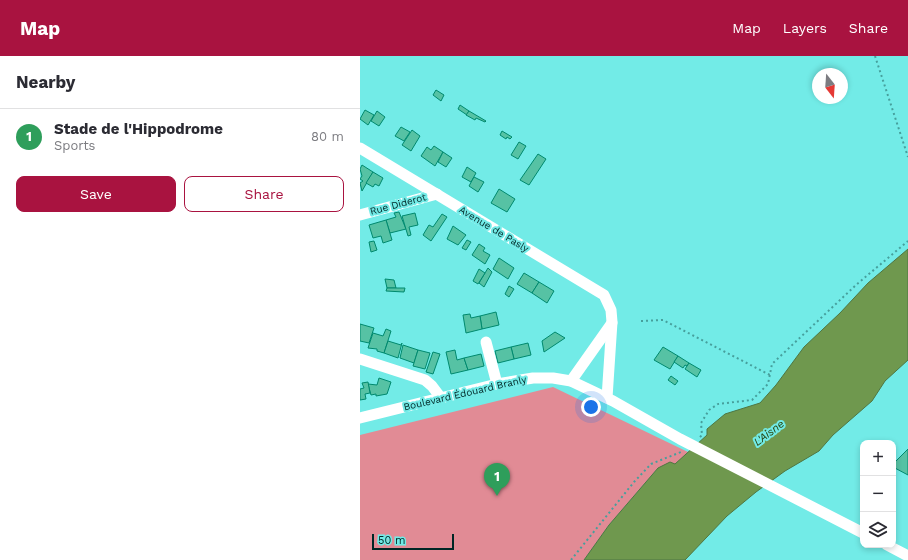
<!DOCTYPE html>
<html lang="en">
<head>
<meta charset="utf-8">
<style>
  :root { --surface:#fff; --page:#f7f7f7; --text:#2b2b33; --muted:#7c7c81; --line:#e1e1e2; --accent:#a91340 }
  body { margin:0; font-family:"Work Sans",sans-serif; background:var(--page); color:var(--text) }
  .controls { position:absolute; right:12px; bottom:12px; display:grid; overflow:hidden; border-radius:8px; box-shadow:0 2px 6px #0003 }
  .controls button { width:36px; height:36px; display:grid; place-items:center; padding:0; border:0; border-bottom:1px solid var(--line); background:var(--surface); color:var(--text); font:20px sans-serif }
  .compass { position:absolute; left:452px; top:12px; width:36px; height:36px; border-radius:50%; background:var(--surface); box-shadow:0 2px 6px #0003; rotate:163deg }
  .scale { position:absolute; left:12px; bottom:10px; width:82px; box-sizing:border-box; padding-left:4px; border:2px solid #002625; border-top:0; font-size:11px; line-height:14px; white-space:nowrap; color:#002625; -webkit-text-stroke:3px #72ebe7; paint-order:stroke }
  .you { position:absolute; left:231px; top:351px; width:14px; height:14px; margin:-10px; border:3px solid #fff; border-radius:50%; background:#1a73e8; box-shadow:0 0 0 6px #1a73e833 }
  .badge { display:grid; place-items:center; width:26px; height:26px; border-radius:50%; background:var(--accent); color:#fff; font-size:13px; font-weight:700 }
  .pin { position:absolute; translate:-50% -33px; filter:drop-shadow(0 1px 2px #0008) }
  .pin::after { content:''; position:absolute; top:21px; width:14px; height:12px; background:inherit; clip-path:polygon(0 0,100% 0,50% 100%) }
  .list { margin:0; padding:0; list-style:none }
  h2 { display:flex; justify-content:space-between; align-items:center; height:52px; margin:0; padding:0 16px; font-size:17px }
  h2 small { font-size:13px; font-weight:400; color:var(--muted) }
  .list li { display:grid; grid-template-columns:26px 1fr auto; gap:12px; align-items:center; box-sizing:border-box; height:56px; padding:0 16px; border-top:1px solid var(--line) }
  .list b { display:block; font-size:15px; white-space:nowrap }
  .list p { margin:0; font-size:13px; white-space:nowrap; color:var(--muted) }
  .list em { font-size:13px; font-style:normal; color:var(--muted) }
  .actions { display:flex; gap:8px; padding:12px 16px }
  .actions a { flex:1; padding:9px 0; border:1px solid var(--accent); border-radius:8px; text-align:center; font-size:14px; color:var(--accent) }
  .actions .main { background:var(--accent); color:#fff }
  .icon { flex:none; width:22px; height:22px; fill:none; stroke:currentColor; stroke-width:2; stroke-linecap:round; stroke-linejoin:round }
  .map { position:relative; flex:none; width:548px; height:504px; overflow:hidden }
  header { display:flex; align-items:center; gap:24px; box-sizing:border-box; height:56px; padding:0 20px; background:var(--accent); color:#fff }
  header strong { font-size:19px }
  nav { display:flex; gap:22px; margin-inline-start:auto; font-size:14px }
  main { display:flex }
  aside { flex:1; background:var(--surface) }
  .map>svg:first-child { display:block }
</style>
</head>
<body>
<header>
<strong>Map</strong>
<nav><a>Map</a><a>Layers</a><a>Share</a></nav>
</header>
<main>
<aside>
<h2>Nearby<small></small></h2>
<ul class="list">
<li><span class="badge" style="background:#2e9e5b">1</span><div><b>Stade de l'Hippodrome</b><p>Sports</p></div><em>80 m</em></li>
</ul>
<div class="actions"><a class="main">Save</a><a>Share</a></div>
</aside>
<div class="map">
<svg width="548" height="504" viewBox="0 0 548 504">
  <rect width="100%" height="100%" fill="#72ebe7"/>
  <polygon fill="#e18b95" points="193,331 328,396 315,409 298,412 249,469 224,504 0,504 0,379"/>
  <polygon fill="#6f984e" stroke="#4e7642" points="548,193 548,304 525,325 512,345 473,379 459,395 425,415 396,436 367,460 325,504 224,504 249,469 298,412 310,406 315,408 347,379 347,373 365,358 400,347 416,329 444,291 480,257 508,227"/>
  <g fill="#56c2a4" stroke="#00896e">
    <polygon points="76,34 84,39 81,45 73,39"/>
    <polygon points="100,49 109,55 107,59 98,53"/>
    <polygon points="5,54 14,59 8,69 0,63"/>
    <polygon points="17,55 25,61 19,70 11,65"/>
    <polygon points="109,55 126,65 125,66 116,62 115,64 106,59"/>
    <polygon points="41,71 50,76 44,85 35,80"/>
    <polygon points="52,74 60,80 51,95 42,89"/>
    <polygon points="142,75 152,81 150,83 147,81 146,83 140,79"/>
    <polygon points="159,86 166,90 158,103 151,99"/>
    <polygon points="74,90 83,96 75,110 61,100 67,91 71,94"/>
    <polygon points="83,96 92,102 86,111 78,106"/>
    <polygon points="178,98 186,103 169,129 160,124"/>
    <polygon points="2,109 13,116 2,135 0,127 3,125 0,123 2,120 0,113"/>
    <polygon points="107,111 116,117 111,126 102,121"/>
    <polygon points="13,116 23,122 19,130 15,128 13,131 6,127"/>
    <polygon points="114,121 124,126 118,136 109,130"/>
    <polygon points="139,133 155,143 147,156 131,147"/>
    <polygon points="39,156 46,173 30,177 26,164 36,161 34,157"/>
    <polygon points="55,157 58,169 49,171 51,179 48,180 42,160"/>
    <polygon points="82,158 87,161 71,185 63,179 69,169 73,171"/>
    <polygon points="26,164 32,184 23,187 21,180 13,182 9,169"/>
    <polygon points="93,170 106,179 98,189 87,183"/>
    <polygon points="107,184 111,186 106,194 102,192"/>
    <polygon points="14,185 17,194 11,196 9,186"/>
    <polygon points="119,188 125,192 123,195 130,199 125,208 112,199"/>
    <polygon points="139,202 154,212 148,223 133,213"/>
    <polygon points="128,212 132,216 124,231 119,227"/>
    <polygon points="119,213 125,217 118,228 113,225"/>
    <polygon points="164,217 179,226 172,237 157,228"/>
    <polygon points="25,223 34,224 36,232 27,232"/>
    <polygon points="179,226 194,235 187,247 172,237"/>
    <polygon points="149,230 154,233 149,241 145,238"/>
    <polygon points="27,232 45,232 44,236 26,235"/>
    <polygon points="136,256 139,269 122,273 120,260"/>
    <polygon points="110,258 111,262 120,260 122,273 106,277 103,259"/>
    <polygon points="0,268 14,272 9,287 0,285"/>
    <polygon points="26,273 31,275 24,297 17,295 17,293 8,292 13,277 23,280"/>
    <polygon points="195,276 205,282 184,296 182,285"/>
    <polygon points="28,285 41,289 42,287 38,302 24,297"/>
    <polygon points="168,287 171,299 154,303 151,291"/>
    <polygon points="43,289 58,294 54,307 40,302"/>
    <polygon points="151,291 154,303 138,307 135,295"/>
    <polygon points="303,291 318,300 310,313 294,304"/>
    <polygon points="58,294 70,297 65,313 53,310"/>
    <polygon points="95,294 97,304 104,302 108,314 91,318 86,296"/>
    <polygon points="73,296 80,298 73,318 66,316"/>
    <polygon points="121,298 124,310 108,314 104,302"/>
    <polygon points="318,300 329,307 327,310 325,309 323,312 314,306"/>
    <polygon points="329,307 341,314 337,321 325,313"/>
    <polygon points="311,320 318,325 315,329 308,324"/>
    <polygon points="19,322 31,326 27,338 16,340 16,338 11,339 8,328 17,329"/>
    <polygon points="8,326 10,337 5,338 6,343 0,344 0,333 4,332 2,327"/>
    <polygon points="548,393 548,419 533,411 533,408"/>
  </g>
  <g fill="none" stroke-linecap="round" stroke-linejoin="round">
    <g stroke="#469f9c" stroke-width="2" stroke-dasharray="2 3" stroke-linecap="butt">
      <polyline points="515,0 548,101"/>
      <polyline points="281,265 303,264 410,319"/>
      <polyline points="340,381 342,379 341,367 349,354 358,348 392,344 408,328 412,308 496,229 548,185"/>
      <polyline points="211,504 274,426 291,408 321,396"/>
    </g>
    <g stroke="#fff" stroke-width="11">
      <polyline points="0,92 244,239 251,254 252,266 247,342"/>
      <polyline points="0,159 77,138"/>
      <polyline points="126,286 137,328"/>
      <polyline points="0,303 65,324 72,330 81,342"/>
      <polyline points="211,325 252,267"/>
      <polyline points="0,362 137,328 173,322 193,322 211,325 253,345 320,383 503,477"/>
      <polyline points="527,489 548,500"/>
    </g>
  </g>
  <g text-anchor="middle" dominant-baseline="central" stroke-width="4" stroke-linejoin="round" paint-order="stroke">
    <g font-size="10" fill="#002625" stroke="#72ebe7">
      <text transform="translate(38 148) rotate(-15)">Rue Diderot</text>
      <text transform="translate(134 173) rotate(31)">Avenue de Pasly</text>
      <text transform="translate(105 337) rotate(-13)">Boulevard Édouard Branly</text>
    </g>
    <g font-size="11" font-style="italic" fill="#253f08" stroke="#72ebe7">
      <text transform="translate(409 377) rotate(-37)">L'Aisne</text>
    </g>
  </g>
</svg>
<div class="controls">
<button>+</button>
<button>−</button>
<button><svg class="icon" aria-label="layers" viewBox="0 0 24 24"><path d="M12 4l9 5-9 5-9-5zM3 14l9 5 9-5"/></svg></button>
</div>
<svg class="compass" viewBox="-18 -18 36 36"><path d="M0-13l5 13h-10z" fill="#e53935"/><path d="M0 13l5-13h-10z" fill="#7c7c81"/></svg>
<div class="scale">50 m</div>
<div class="you"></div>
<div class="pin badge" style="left:137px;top:440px;background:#2e9e5b">1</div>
</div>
</main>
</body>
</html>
